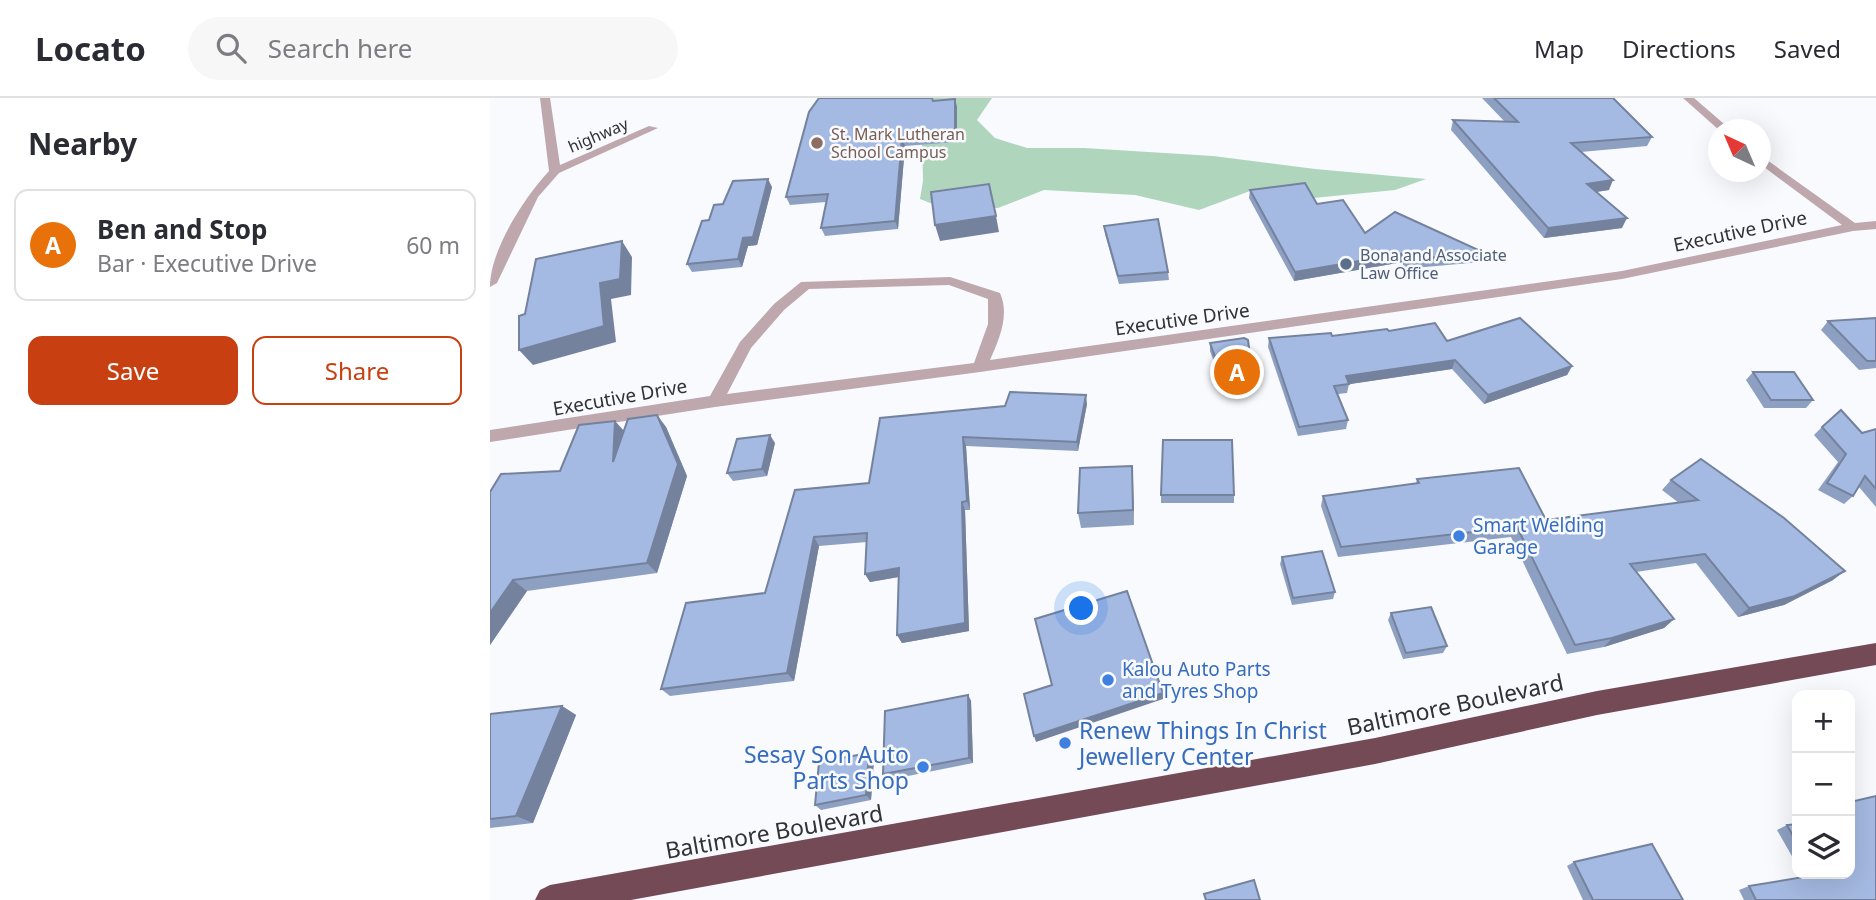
<!DOCTYPE html>
<html lang="en">
<head>
<meta charset="utf-8">
<style>
  :root { --surface:#fff; --page:#f7f7f7; --text:#2b2b33; --muted:#7c7c81; --line:#e1e1e2; --accent:#c84011 }
  body { margin:0; font-family:"Noto Sans",sans-serif; background:var(--page); color:var(--text) }
  .controls { position:absolute; right:21px; bottom:21px; display:grid; overflow:hidden; border-radius:14px; box-shadow:0 7px 28px #0002 }
  .controls button { width:63px; height:63px; display:grid; place-items:center; padding:0; border:0; border-bottom:2px solid var(--line); background:var(--surface); color:var(--text); font:35px sans-serif }
  .compass { position:absolute; left:1218px; top:21px; width:63px; height:63px; border-radius:50%; background:var(--surface); box-shadow:0 7px 28px #0002; rotate:316deg }
  .you { position:absolute; left:592px; top:511px; width:24px; height:24px; margin:-18px; border:5px solid #fff; border-radius:50%; background:#1a73e8; box-shadow:0 0 0 10px #1a73e833 }
  .badge { display:grid; place-items:center; width:46px; height:46px; border-radius:50%; background:var(--accent); color:#fff; font-size:23px; font-weight:700 }
  .pin { position:absolute; translate:-50% -50%; border:4px solid #fff; box-shadow:0 2px 7px #0006 }
  .list { margin:0; padding:0; list-style:none }
  h2 { display:flex; justify-content:space-between; align-items:center; height:91px; margin:0; padding:0 28px; font-size:30px }
  h2 small { font-size:23px; font-weight:400; color:var(--muted) }
  .list li { display:grid; grid-template-columns:46px 1fr auto; gap:21px; align-items:center; box-sizing:border-box; height:112px; margin:0 14px 14px; padding:0 14px; border:2px solid var(--line); border-radius:14px }
  .list b { display:block; font-size:26px; white-space:nowrap }
  .list p { margin:0; font-size:23px; white-space:nowrap; color:var(--muted) }
  .list em { font-size:23px; font-style:normal; color:var(--muted) }
  .actions { display:flex; gap:14px; padding:21px 28px }
  .actions a { flex:1; padding:16px 0; border:2px solid var(--accent); border-radius:14px; text-align:center; font-size:24px; color:var(--accent) }
  .actions .main { background:var(--accent); color:#fff }
  .icon { flex:none; width:38px; height:38px; fill:none; stroke:currentColor; stroke-width:2; stroke-linecap:round; stroke-linejoin:round }
  .map { position:relative; flex:none; width:1386px; height:802px; overflow:hidden }
  header { display:flex; align-items:center; gap:42px; box-sizing:border-box; height:98px; padding:0 35px; background:var(--surface); border-bottom:2px solid var(--line) }
  header strong { font-size:33px }
  nav { display:flex; gap:38px; margin-inline-start:auto; font-size:24px }
  .search { width:490px; height:63px; background:var(--page); display:flex; align-items:center; gap:18px; box-sizing:border-box; padding:0 24px; border-radius:38px; color:var(--muted); font-size:26px }
  main { display:flex }
  aside { flex:1; background:var(--surface) }
  .map>svg:first-child { display:block }
</style>
</head>
<body>
<header>
<strong>Locato</strong>
<div class="search"><svg class="icon" aria-label="search" viewBox="0 0 24 24"><circle cx="10" cy="10" r="6"/><path d="M15 15l6 6"/></svg>Search here</div>
<nav><a>Map</a><a>Directions</a><a>Saved</a></nav>
</header>
<main>
<aside>
<h2>Nearby<small></small></h2>
<ul class="list">
<li><span class="badge" style="background:#e8710a">A</span><div><b>Ben and Stop</b><p>Bar · Executive Drive</p></div><em>60 m</em></li>
</ul>
<div class="actions"><a class="main">Save</a><a>Share</a></div>
</aside>
<div class="map">
<svg width="1386" height="802" viewBox="0 0 1386 802">
  <rect width="100%" height="100%" fill="#f8fafe"/>
  <polygon fill="#afd5bd" points="431,0 502,0 487,22 505,40 537,50 594,50 723,58 825,71 936,81 905,92 813,101 760,93 709,112 645,97 554,92 508,110 448,108 430,101 433,83"/>
  <g fill="none" stroke-linecap="round" stroke-linejoin="round">
    <g fill="#bea7ad" fill-rule="evenodd">
      <path d="M50 0H60L70 67 159 28 168 30 69 75 48 99 7 185 0 189C0 152 34 100 59 73Z"/>
      <polygon points="1193,0 1204,0 1241,32 1229,32"/>
      <path d="M1270 57 1365 125 1386 123V131L1363 133 1132 181 490 274 225 309 0 344V332L220 298 250 244 284 206 311 184 460 179 510 195C520 217 509 242 500 262L1132 173 1352 127 1270 66ZM459 187 498 201V226L484 265 237 296 261 250 294 212 319 191Z"/>
    </g>
    <polygon fill="#754a57" fill-rule="evenodd" points="1386,545 1386,567 1107,617 885,666 141,802 45,802 50,792 60,787 885,640 1107,593"/>
  </g>
  <g fill="#8ea0c2">
    <polygon points="992,0 1123,0 1162,39 1157,48 1091,54 1119,92 1106,94 1132,130 1054,140 961,32 963,22 1015,24"/>
    <polygon points="465,1 467,9 467,44 415,48 408,131 335,138 331,130 336,104 300,107 296,99 443,3"/>
    <polygon points="282,89 267,147 258,148 252,169 202,174 197,166 233,106"/>
    <polygon points="760,92 827,106 875,135 995,155 991,164 913,171 913,164 804,183 759,100"/>
    <polygon points="614,128 678,174 679,182 629,186 615,136"/>
    <polygon points="1386,220 1386,270 1369,272 1331,232 1338,223"/>
    <polygon points="899,233 957,243 1082,268 1077,277 994,306 962,271 859,286 857,295 848,296 858,322 856,331 808,338 778,249 779,240 842,238"/>
    <polygon points="720,245 761,281 732,286 720,253"/>
    <polygon points="1263,274 1323,302 1316,310 1274,310 1256,282"/>
    <polygon points="597,306 588,353 476,348 480,412 475,412 479,533 412,545 407,537 409,479 380,484 375,476 377,444 329,448 304,583 180,598 171,591 275,495 305,392 379,385 390,320"/>
    <polygon points="167,317 176,329 197,378 167,475 37,493 0,547 0,394 70,373 134,334"/>
    <polygon points="1332,329 1372,335 1386,331 1386,409 1369,389 1363,398 1354,406 1328,392 1348,364 1324,337"/>
    <polygon points="285,345 277,378 243,383 237,375"/>
    <polygon points="642,368 644,427 591,430 588,415"/>
    <polygon points="927,381 1056,422 1189,405 1172,392 1181,382 1343,482 1294,507 1248,519 1206,465 1146,474 1184,521 1174,530 1114,549 1077,556 1021,439 848,459 831,408 833,398 926,386"/>
    <rect x="671" y="397" width="73" height="8"/>
    <polygon points="792,459 845,494 843,501 802,507 790,466"/>
    <polygon points="901,515 957,548 953,555 913,561 898,522"/>
    <polygon points="478,597 481,603 483,665 398,682 393,676"/>
    <polygon points="72,608 86,617 43,725 0,730 0,616"/>
    <polygon points="379,655 384,661 381,702 331,712 325,707"/>
    <polygon points="1307,726 1307,767 1287,732 1297,727"/>
    <polygon points="1084,764 1193,802 1093,802 1077,768"/>
    <polygon points="1312,776 1360,776 1386,802 1254,802 1249,792 1259,788 1314,779"/>
  </g>
  <g fill="#74829e">
    <polygon points="465,1 467,9 467,44 465,36"/>
    <polygon points="412,40 415,48 408,131 405,123"/>
    <polygon points="278,81 282,89 267,147 258,148 252,169 248,161 253,140"/>
    <polygon points="1123,82 1119,92 1092,96 1097,86"/>
    <polygon points="506,118 509,134 450,143 445,127"/>
    <polygon points="1137,120 1132,130 1054,140 1058,130"/>
    <polygon points="132,143 142,159 141,197 121,201 126,244 43,267 29,252"/>
    <polygon points="916,155 913,164 804,183 805,174"/>
    <polygon points="965,262 962,271 854,287 856,278"/>
    <polygon points="1082,268 1077,277 994,306 998,297"/>
    <polygon points="762,273 761,281 732,286 732,278"/>
    <polygon points="596,297 597,306 588,353 587,344"/>
    <polygon points="167,317 176,329 197,378 167,475 157,465"/>
    <polygon points="125,323 135,334 123,364"/>
    <polygon points="280,337 285,345 277,378 272,371"/>
    <polygon points="473,339 476,348 480,412 477,403"/>
    <polygon points="642,368 643,383 644,427 643,412"/>
    <polygon points="472,404 475,412 479,533 412,545 407,537"/>
    <polygon points="324,439 329,448 304,583 297,575"/>
    <polygon points="409,470 414,478 380,484 375,476"/>
    <polygon points="1355,473 1343,482 1294,507 1248,519 1259,510"/>
    <polygon points="23,482 37,493 0,547 0,515"/>
    <polygon points="1184,521 1174,530 1114,549 1122,540"/>
    <polygon points="673,595 673,601 546,644 544,638"/>
    <polygon points="478,597 481,603 483,665 479,660"/>
    <polygon points="72,608 86,617 43,725 26,718"/>
    <polygon points="379,655 384,661 381,702 376,697"/>
  </g>
  <g fill="#a5bae2" stroke="#74829e" stroke-width="2">
    <polygon points="329,0 442,0 443,3 465,1 465,36 412,40 405,123 331,130 338,96 296,99 319,14"/>
    <polygon points="1004,0 1123,0 1162,39 1081,45 1123,82 1097,86 1137,120 1058,130 963,22 1028,24"/>
    <polygon points="278,81 263,139 253,140 248,161 197,166 212,123 219,122 224,107 233,106 243,83"/>
    <polygon points="815,85 827,106 853,102 875,135 905,114 995,155 915,162 916,155 805,174 760,92"/>
    <polygon points="499,86 506,118 445,127 441,94"/>
    <polygon points="668,121 678,174 628,178 614,128"/>
    <polygon points="132,143 130,181 110,185 114,228 29,252 29,218 35,216 46,161"/>
    <polygon points="1030,220 1082,268 998,297 965,262 856,278 859,286 844,288 858,322 809,329 779,240 841,235 842,238 897,231 899,233 945,225 957,243"/>
    <polygon points="1386,220 1386,263 1377,263 1338,223"/>
    <polygon points="754,240 758,242 762,273 732,278 720,245"/>
    <polygon points="1263,274 1304,274 1323,302 1281,302"/>
    <polygon points="520,294 596,297 587,344 473,339 477,403 472,404 475,525 407,537 409,470 375,476 377,435 324,439 297,575 171,591 196,505 275,495 305,392 379,385 390,320 515,308"/>
    <polygon points="1351,312 1372,335 1386,331 1386,391 1375,378 1363,398 1337,385 1356,356 1332,329"/>
    <polygon points="167,317 188,366 157,465 23,482 0,515 0,394 11,376 70,373 89,327 125,323 123,364 138,321"/>
    <polygon points="280,337 272,371 237,375 247,341"/>
    <polygon points="673,342 742,342 744,397 671,397"/>
    <polygon points="1211,361 1294,420 1355,473 1305,498 1259,510 1215,456 1140,466 1184,521 1122,540 1085,547 1027,429 851,449 833,398 929,385 927,381 1029,370 1056,422 1208,402 1181,382"/>
    <polygon points="642,368 643,412 588,415 590,370"/>
    <polygon points="832,453 845,494 803,500 792,459"/>
    <polygon points="637,493 673,595 544,638 534,596 562,587 545,521"/>
    <polygon points="941,509 957,548 916,555 901,515"/>
    <polygon points="478,597 479,660 393,676 395,613"/>
    <polygon points="72,608 26,718 0,721 0,616"/>
    <polygon points="379,655 376,697 325,707 329,664"/>
    <polygon points="1386,698 1386,802 1266,802 1259,788 1326,777 1326,776 1360,776 1360,704"/>
    <polygon points="1307,726 1307,745 1297,727"/>
    <polygon points="1162,746 1193,802 1103,802 1084,764"/>
    <polygon points="764,782 770,802 716,802 714,796"/>
  </g>
  <circle fill="#8d6e63" stroke="#f8fafe" stroke-width="2.5" cx="327" cy="45" r="7"/>
  <circle fill="#5c6f8a" stroke="#f8fafe" stroke-width="2.5" cx="856" cy="166" r="7"/>
  <g fill="#3f7fe0" stroke="#f8fafe" stroke-width="2.5">
    <circle cx="969" cy="438" r="7"/>
    <circle cx="618" cy="582" r="7"/>
    <circle cx="575" cy="645" r="7"/>
    <circle cx="433" cy="669" r="7"/>
  </g>
  <g text-anchor="middle" dominant-baseline="central" stroke-width="5" stroke-linejoin="round" paint-order="stroke">
    <g font-size="16" fill="#785e54" stroke="#f8fafe" text-anchor="start">
      <text x="341" y="36">St. Mark Lutheran<tspan x="341" dy="18">School Campus</tspan></text>
    </g>
    <g font-size="16" fill="#313234" stroke="#f8fafe">
      <text transform="translate(108 37) rotate(-23)">highway</text>
    </g>
    <g font-size="16" fill="#4e5e75" stroke="#f8fafe" text-anchor="start">
      <text x="870" y="157">Bona and Associate<tspan x="870" dy="18">Law Office</tspan></text>
    </g>
    <g font-size="19" fill="#313234" stroke="#f8fafe">
      <text transform="translate(1250 133) rotate(-12)">Executive Drive</text>
      <text transform="translate(692 221) rotate(-8)">Executive Drive</text>
      <text transform="translate(130 299) rotate(-10)">Executive Drive</text>
    </g>
    <g font-size="19" fill="#366cbe" stroke="#f8fafe" text-anchor="start">
      <text x="983" y="427">Smart Welding<tspan x="983" dy="22">Garage</tspan></text>
      <text x="632" y="571">Kalou Auto Parts<tspan x="632" dy="22">and Tyres Shop</tspan></text>
    </g>
    <g font-size="23" fill="#313234" stroke="#f8fafe">
      <text transform="translate(965 606) rotate(-12)">Baltimore Boulevard</text>
      <text transform="translate(284 733) rotate(-10)">Baltimore Boulevard</text>
    </g>
    <g font-size="23" fill="#366cbe" stroke="#f8fafe" text-anchor="start">
      <text x="589" y="632">Renew Things In Christ<tspan x="589" dy="26">Jewellery Center</tspan></text>
      <text x="419" y="656" text-anchor="end">Sesay Son Auto<tspan x="419" dy="26">Parts Shop</tspan></text>
    </g>
  </g>
</svg>
<div class="controls">
<button>+</button>
<button>−</button>
<button><svg class="icon" aria-label="layers" viewBox="0 0 24 24"><path d="M12 4l9 5-9 5-9-5zM3 14l9 5 9-5"/></svg></button>
</div>
<svg class="compass" viewBox="-18 -18 36 36"><path d="M0-13l5 13h-10z" fill="#e53935"/><path d="M0 13l5-13h-10z" fill="#7c7c81"/></svg>
<div class="you"></div>
<div class="pin badge" style="left:747px;top:274px;background:#e8710a">A</div>
</div>
</main>
</body>
</html>
